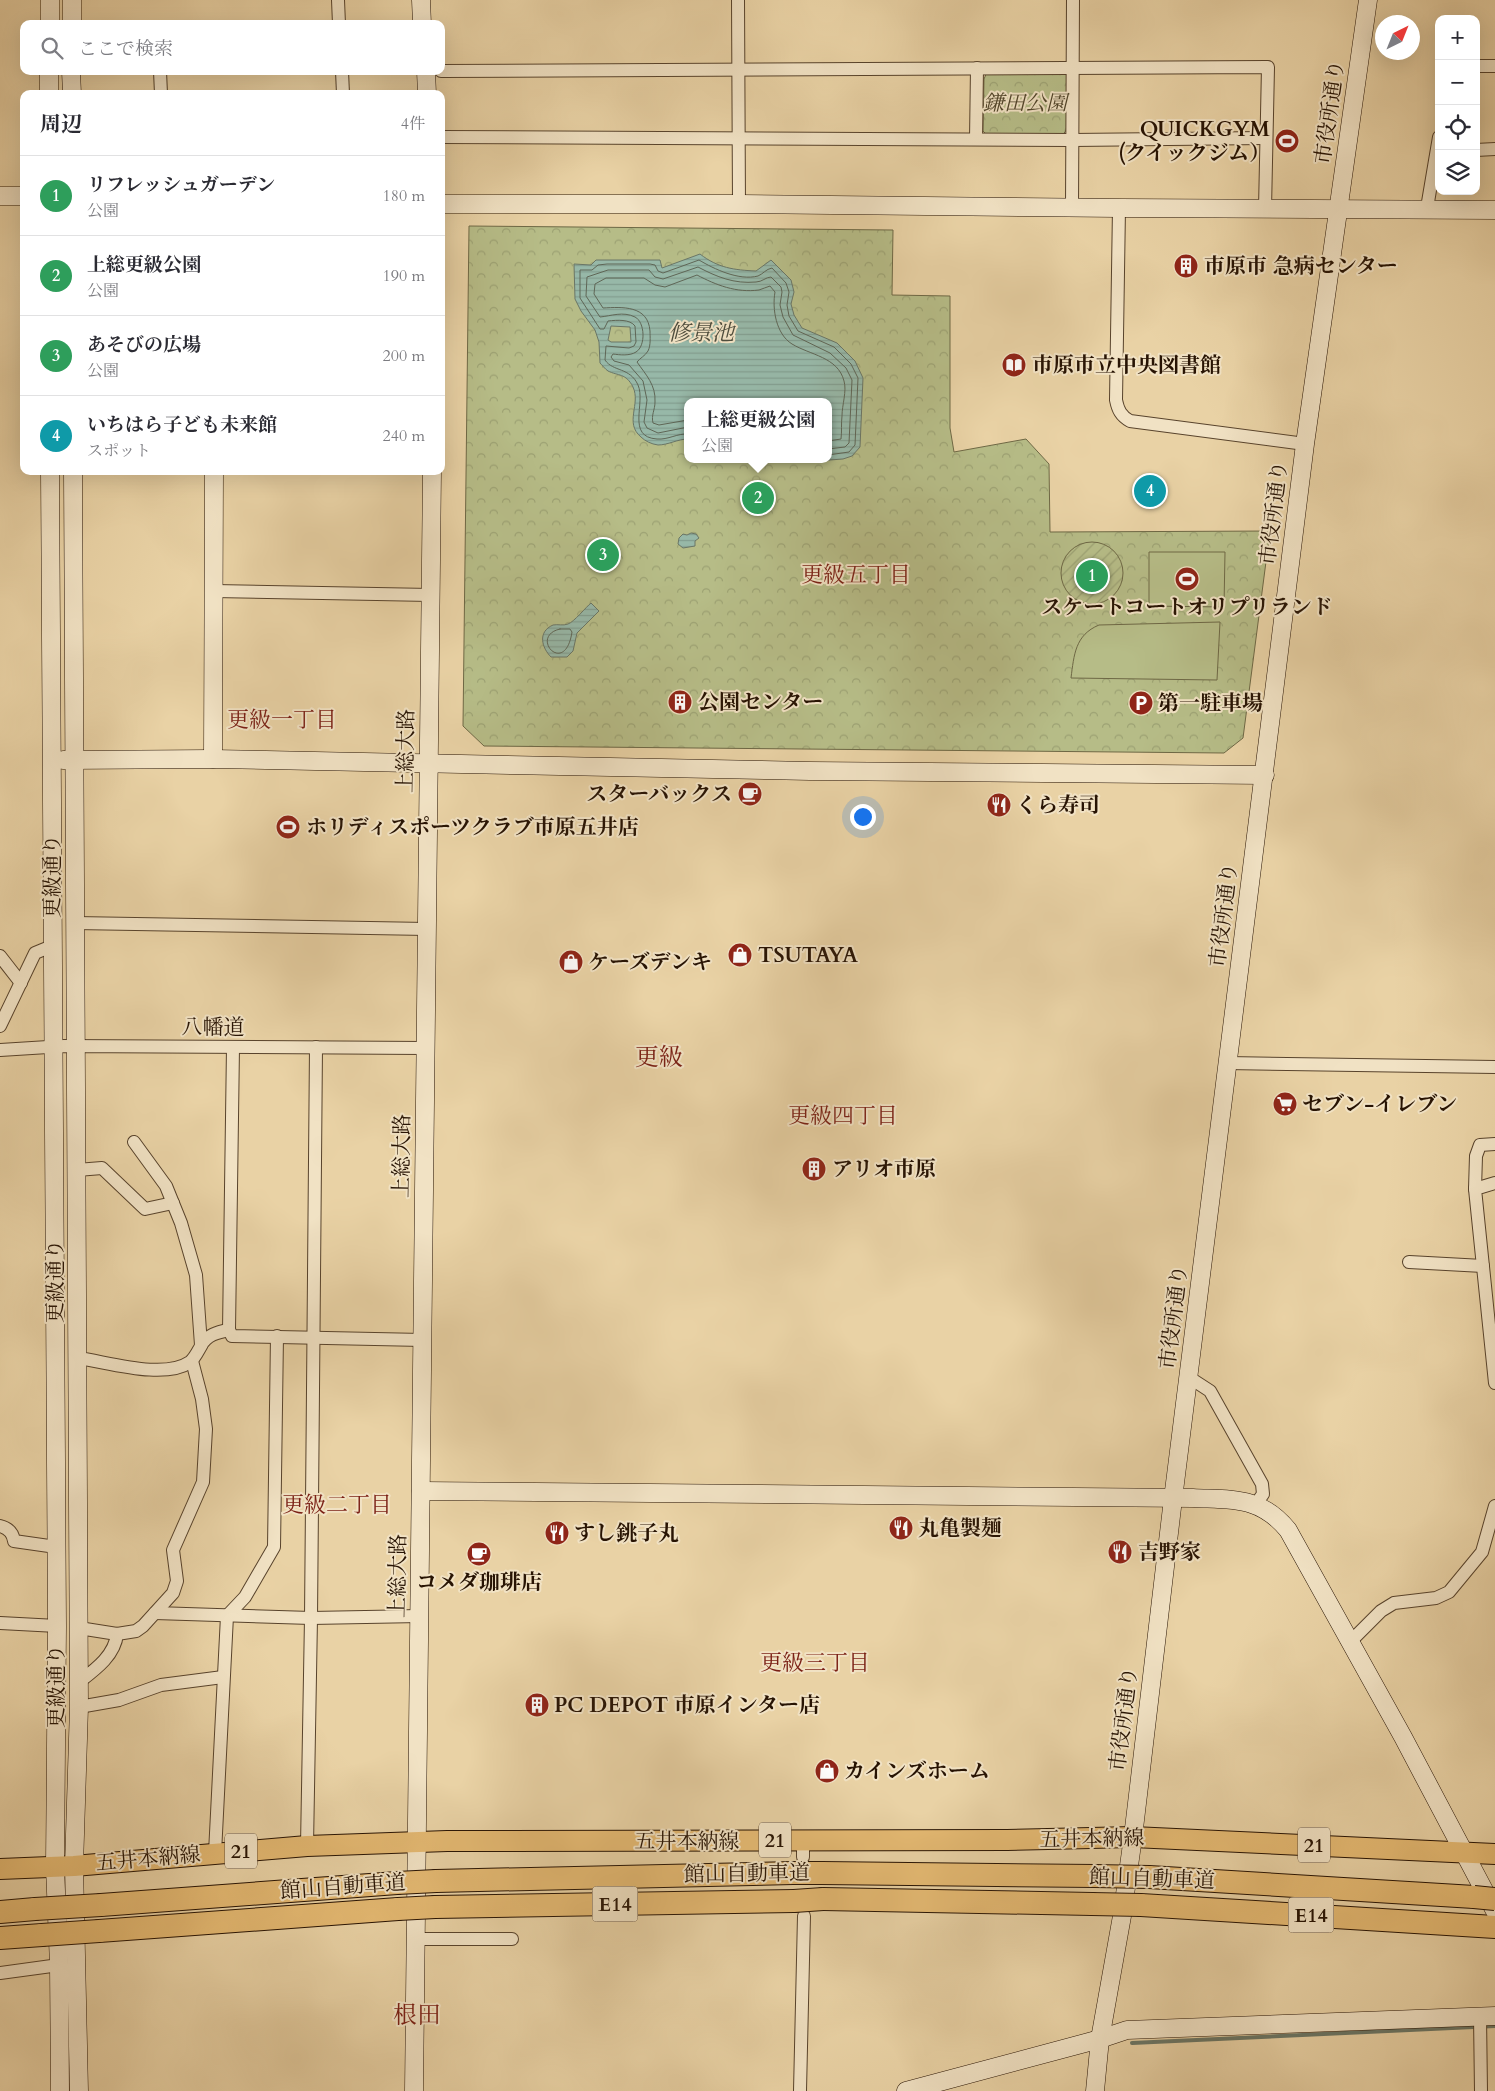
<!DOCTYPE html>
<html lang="ja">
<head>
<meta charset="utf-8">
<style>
  :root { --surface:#fff; --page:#f2f2f3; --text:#2b2b33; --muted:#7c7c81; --line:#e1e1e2; --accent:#2563eb }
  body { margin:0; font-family:Cardo,"Noto Serif JP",serif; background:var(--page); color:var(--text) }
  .controls { position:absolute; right:15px; top:15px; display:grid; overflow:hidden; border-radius:10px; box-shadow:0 5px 20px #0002 }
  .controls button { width:45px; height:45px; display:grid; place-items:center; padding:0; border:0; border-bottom:1px solid var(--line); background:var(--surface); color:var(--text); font:25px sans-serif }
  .compass { position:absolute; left:1375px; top:15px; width:45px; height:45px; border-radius:50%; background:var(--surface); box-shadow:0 5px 20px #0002; rotate:43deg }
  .you { position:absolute; left:862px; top:816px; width:18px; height:18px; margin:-12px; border:4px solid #fff; border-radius:50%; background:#1a73e8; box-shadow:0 0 0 8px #1a73e833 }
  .badge { display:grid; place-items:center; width:32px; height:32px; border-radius:50%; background:var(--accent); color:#fff; font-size:16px; font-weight:700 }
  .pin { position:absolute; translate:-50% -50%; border:2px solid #fff; box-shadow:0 1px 5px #0006 }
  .popup { position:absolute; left:684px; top:398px; width:148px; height:65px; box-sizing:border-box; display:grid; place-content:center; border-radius:10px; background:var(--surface); filter:drop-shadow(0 1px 4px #0005); font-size:16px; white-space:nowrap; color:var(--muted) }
  .popup b { font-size:19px; color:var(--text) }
  .popup::after { content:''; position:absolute; left:50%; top:100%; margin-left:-10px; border:10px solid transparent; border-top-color:var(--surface) }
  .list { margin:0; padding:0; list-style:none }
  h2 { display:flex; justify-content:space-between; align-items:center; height:65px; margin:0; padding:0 20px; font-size:21px }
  h2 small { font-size:16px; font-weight:400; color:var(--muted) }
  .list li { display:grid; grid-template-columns:32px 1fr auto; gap:15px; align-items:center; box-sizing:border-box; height:80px; padding:0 20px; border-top:1px solid var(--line) }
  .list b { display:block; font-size:19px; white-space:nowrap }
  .list p { margin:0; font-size:16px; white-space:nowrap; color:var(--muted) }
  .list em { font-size:16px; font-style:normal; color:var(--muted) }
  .icon { flex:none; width:28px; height:28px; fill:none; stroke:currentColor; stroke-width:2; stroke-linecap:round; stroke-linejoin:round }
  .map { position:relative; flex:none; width:1495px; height:2091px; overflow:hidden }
  .search { position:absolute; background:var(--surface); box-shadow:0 5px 20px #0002; left:20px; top:20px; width:425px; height:55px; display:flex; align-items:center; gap:12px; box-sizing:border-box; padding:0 18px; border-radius:10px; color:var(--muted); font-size:19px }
  .panel { position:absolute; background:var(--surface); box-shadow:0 5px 20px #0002; left:20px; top:90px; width:425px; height:385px; border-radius:10px }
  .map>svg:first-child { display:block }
</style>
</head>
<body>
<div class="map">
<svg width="1495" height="2091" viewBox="0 0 1495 2091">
  <defs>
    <pattern id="park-crowns" width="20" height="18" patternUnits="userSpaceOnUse" patternTransform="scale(1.25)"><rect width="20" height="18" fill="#b6bc87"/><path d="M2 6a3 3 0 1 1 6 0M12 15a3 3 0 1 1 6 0" fill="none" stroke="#9ca173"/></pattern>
    <pattern id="garden-furrows" width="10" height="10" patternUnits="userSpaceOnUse" patternTransform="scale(1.25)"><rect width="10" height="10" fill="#b6bc87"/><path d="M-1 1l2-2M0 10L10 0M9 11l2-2" fill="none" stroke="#9ca173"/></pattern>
    <pattern id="water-rules" width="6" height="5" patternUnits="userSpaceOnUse" patternTransform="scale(1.25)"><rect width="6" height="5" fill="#97b8a8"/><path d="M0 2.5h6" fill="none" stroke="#829d8f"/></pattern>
  </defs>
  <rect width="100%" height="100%" fill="#e9d2a5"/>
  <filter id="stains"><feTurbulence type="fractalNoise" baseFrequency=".004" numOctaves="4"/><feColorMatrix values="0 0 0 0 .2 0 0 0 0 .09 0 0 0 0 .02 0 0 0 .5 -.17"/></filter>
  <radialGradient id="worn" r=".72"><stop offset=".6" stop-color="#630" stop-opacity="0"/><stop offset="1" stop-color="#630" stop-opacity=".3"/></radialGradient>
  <g fill="url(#park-crowns)" stroke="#6e6845" fill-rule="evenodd">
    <polygon points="1064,71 1067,75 1067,129 1062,136 986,134 983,131 984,79 987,72"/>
    <path d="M469 226 893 230 892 295 950 296V428L954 452 1026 439 1049 464 1050 532 1270 531 1243 738 1224 753 484 746 463 726ZM688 402H828V459H688Z"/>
  </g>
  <circle fill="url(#garden-furrows)" stroke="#6e6845" cx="1092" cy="573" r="31"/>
  <g fill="#b6bc87" stroke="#6e6845">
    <polygon points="1149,552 1225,552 1224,607 1149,606"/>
    <path d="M1220 622 1217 680 1071 678C1074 655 1075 635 1099 625Z"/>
  </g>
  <g fill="url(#water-rules)" stroke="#6a7666" fill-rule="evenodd">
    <path d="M700 254C718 268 734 270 756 271L771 260 791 280 794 292 791 304 794 315 802 328 837 343 855 361 863 378 860 447 852 456 843 459 816 461V459H828V402H688V439C678 439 668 445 658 445 651 444 645 441 641 437 624 423 641 404 633 387 626 373 618 376 608 371 605 369 602 365 600 363L599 342 595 330 581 311 575 299 574 264 591 265 596 260H660L662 268ZM611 326 630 327 631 342H611L608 340Z"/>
    <polygon points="691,533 696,534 699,538 695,541 695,546 683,548 678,544 679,538 683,534 687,535"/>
    <path d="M591 603 599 611 577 633 573 651 567 657H551C542 648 537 632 553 625 558 624 563 626 568 624 574 622 586 607 591 603Z"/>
  </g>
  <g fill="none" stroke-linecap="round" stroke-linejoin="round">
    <g stroke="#5f6656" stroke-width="1">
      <path d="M688 420 659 425 653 423C651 415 655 410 655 402 656 385 646 375 637 362 640 358 645 356 648 351 651 345 650 337 650 331 648 305 622 307 603 308L594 294 595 284 606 278H644L655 285 665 287 697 275C716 285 736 293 759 290 763 289 766 287 770 286L775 292C772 309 776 334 792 344 810 355 838 357 844 381 847 391 842 405 842 416 841 424 842 431 841 439L828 441"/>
      <path d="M688 427 658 433 647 428 644 422 647 400 643 381 629 365 614 361 611 357 613 354C620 355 630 356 636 352 646 346 645 322 635 317 623 311 611 316 600 317L586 296 587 277 608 270H649L655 277 663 279 698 267C717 277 734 284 756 282 762 282 766 277 771 277L781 287 782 292 780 305 783 317 793 335 830 353 846 368 852 380 849 443 845 447 828 449"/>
      <path d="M688 434C678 433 668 440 657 439 626 437 646 403 638 385 630 367 613 372 605 360L606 346 629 348 634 346 636 342 635 326C630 319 617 320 608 321L604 329H600L580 298V270H592L598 265 607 264H650L655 265 658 271 663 273 699 260C714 269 739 281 758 276 763 274 766 269 772 268L786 283 789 292 787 305 789 316 798 331 834 347 851 364 858 378 855 445 849 452 828 455"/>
      <path d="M560 629H570L572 632C565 678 528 636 560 629Z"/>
    </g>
    <polyline stroke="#6a7666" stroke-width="4" points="1132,2043 1495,2026"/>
    <defs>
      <g id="street">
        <polyline points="338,0 339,24"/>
        <polyline points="738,0 739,204"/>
        <polyline points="1476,66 1495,66"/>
        <polyline points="160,71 161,94"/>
        <polyline points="342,71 343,94"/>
        <polyline points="441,71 1268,67 1265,209"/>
        <polyline points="441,137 1072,140 1266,138"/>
        <polyline points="976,139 977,68"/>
        <polyline points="1476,150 1495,149"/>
        <polyline points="1072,207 1073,0"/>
        <path d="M1119 208 1116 400C1118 410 1121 416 1130 421L1305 444"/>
        <polyline points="1427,208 1439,137"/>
        <polyline points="214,591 431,595"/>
        <polyline points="75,923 427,929"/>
        <polyline points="0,956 21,983"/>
        <polyline points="0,1026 35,953 52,946"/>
        <polyline points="233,1047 229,1330 232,1336 423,1340"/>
        <polyline points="0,1050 64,1046 426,1048"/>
        <polyline points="1227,1063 1495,1067"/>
        <polyline points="134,1142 166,1186 181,1223 196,1275 201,1345"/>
        <polyline points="77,1170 102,1168 145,1209 173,1203"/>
        <polyline points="1495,1183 1475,1189 1495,1383"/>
        <polyline points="1475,1189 1476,1156 1480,1145 1495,1144"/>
        <polyline points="1409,1262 1483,1266"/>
        <path d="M78 1358C108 1362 164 1380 190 1362 195 1358 198 1351 201 1346 206 1335 218 1332 229 1330"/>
        <polyline points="1190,1378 1210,1391 1262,1484 1263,1494 1256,1504"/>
        <path d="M0 1526C8 1528 13 1533 14 1541L56 1547"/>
        <polyline points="155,1613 311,1618 420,1616"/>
        <polyline points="0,1623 57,1626"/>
        <polyline points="79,1628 117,1634 136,1631 143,1626 173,1593 177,1581 173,1550 203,1482 206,1429 202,1399 192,1361"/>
        <polyline points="1350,1642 1381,1611 1394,1603 1436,1598 1449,1592 1482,1552 1495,1506"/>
        <path d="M79 1682C96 1669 115 1655 117 1634"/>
        <polyline points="79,1707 119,1700 161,1685 223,1677"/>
        <polyline points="803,1840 803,1857"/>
        <polyline points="307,1846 311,1618 316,1047"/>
        <polyline points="215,1853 227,1616 245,1597 274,1547 277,1336"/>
        <polyline points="416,1939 512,1939"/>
        <polyline points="0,1973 59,1965"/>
        <polyline points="1480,2016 1481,2091"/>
        <polyline points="800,2091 804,1916"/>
      </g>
      <g id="secondary">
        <polyline points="421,0 422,24"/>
        <polyline points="50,24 50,0"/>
        <polyline points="72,24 72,0"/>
        <polyline points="71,71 72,94"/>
        <polyline points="426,71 427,94"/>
        <polyline points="49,94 49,71"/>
        <polyline points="0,196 24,196"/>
        <polyline points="441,204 739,204 1119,208 1495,210"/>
        <polyline points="50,471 57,1626 55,1867 59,1965 60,2091"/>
        <polyline points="73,471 79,1707 74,1866 79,2091"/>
        <polyline points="213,759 214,471"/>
        <polyline points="63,760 213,759 810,771 1265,775"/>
        <path d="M421 1491 1193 1498C1233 1500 1260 1496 1288 1530L1403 1737 1495 1911"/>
        <polyline points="414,2091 432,471"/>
        <polyline points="906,2091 1100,2039 1127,2030 1495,2016"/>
        <polyline points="1095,2091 1100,2039 1122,1916 1133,1837 1173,1499 1305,444 1368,0"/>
      </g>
      <polyline id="primary" points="0,1869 74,1866 307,1846 447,1841 1007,1840 1133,1837 1495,1854"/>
      <g id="highway">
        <polyline points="822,1873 1095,1876"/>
        <polyline points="1149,1877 1474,1897"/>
        <polyline points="436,1881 793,1873"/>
        <polyline points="823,1899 1092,1904"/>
        <polyline points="101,1905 397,1883"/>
        <polyline points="1141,1905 1495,1927"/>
        <polyline points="435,1907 794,1901"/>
        <polyline points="0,1912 35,1909"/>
        <polyline points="99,1931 398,1909"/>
        <polyline points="0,1938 42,1935"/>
      </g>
    </defs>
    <use href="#street" stroke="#58432c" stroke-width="14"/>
    <use href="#secondary" stroke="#271303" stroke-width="19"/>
    <use href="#primary" stroke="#271303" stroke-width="22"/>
    <use href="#highway" stroke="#271303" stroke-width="24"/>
    <use href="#street" stroke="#f1e2c4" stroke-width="12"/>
    <use href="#secondary" stroke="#f1e2c4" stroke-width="18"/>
    <use href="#primary" stroke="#e4b972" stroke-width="20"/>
    <use href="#highway" stroke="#e4b972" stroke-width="22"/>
    <defs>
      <g id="highway-bridge">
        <polyline points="793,1873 822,1873"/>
        <polyline points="1095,1876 1149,1877"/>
        <polyline points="397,1883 436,1881"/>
        <polyline points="1474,1897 1495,1899"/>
        <polyline points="794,1901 823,1899"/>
        <polyline points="1092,1904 1141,1905"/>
        <polyline points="35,1909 101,1905"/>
        <polyline points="398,1909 435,1907"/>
        <polyline points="42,1935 99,1931"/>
      </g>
    </defs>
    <use href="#highway-bridge" stroke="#271303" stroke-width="24" stroke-linecap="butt"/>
    <use href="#highway-bridge" stroke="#e4b972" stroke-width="22"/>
  </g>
  <defs>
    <symbol id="stadium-disc" viewBox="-11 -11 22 22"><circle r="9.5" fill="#8f2418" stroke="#f1e2c4"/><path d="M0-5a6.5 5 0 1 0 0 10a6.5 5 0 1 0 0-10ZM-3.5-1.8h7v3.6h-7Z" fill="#fff"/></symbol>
    <symbol id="building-disc" viewBox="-11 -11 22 22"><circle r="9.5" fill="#8f2418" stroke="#f1e2c4"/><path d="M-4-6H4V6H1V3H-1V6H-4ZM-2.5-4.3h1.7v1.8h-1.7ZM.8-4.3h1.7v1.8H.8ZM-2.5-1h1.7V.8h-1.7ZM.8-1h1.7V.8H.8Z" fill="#fff"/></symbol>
    <symbol id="library-disc" viewBox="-11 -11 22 22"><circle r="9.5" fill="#8f2418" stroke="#f1e2c4"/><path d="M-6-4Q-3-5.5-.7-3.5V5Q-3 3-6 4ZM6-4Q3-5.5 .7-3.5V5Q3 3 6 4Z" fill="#fff"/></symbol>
    <symbol id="parking-disc" viewBox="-11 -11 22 22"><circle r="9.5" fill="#8f2418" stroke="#f1e2c4"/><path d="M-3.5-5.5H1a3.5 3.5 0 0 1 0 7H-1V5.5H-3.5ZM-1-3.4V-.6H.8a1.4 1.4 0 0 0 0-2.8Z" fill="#fff"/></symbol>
    <symbol id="cafe-disc" viewBox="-11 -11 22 22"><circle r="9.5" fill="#8f2418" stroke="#f1e2c4"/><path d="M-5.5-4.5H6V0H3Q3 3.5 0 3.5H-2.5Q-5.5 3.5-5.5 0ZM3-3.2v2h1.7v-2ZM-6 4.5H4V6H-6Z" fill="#fff"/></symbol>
    <symbol id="restaurant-disc" viewBox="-11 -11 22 22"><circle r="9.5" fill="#8f2418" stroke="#f1e2c4"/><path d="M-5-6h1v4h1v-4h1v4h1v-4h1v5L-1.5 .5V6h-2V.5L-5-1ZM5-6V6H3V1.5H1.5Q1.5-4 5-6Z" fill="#fff"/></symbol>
    <symbol id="shop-disc" viewBox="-11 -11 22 22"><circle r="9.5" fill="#8f2418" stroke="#f1e2c4"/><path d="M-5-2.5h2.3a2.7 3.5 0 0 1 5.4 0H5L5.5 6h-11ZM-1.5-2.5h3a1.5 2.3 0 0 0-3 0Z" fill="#fff"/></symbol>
    <symbol id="supermarket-disc" viewBox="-11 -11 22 22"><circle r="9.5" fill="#8f2418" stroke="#f1e2c4"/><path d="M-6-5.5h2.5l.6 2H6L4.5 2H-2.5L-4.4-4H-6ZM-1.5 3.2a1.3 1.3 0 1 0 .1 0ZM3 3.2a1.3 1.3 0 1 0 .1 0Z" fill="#fff"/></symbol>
  </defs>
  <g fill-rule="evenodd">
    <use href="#stadium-disc" x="1273" y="127" width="28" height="28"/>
    <use href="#building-disc" x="1172" y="252" width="28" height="28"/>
    <use href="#library-disc" x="1000" y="351" width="28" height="28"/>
    <use href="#stadium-disc" x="1173" y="565" width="28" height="28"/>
    <use href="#building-disc" x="666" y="688" width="28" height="28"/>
    <use href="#parking-disc" x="1127" y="689" width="28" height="28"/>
    <use href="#cafe-disc" x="736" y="780" width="28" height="28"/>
    <use href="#restaurant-disc" x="985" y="791" width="28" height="28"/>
    <use href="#stadium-disc" x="274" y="813" width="28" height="28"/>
    <use href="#shop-disc" x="726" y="941" width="28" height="28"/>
    <use href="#shop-disc" x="557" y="948" width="28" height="28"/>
    <use href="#supermarket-disc" x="1271" y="1090" width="28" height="28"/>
    <use href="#building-disc" x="800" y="1155" width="28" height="28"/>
    <use href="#restaurant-disc" x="887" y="1514" width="28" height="28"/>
    <use href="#restaurant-disc" x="543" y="1519" width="28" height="28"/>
    <use href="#restaurant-disc" x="1106" y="1538" width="28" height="28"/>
    <use href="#cafe-disc" x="465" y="1540" width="28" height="28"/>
    <use href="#building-disc" x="523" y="1691" width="28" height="28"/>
    <use href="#shop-disc" x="813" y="1757" width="28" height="28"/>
  </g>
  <g text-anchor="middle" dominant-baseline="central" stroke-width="4" stroke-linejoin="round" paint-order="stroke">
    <g fill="#f1e2c4" stroke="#64513d" stroke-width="1">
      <rect x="759" y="1822.5" width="32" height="35" rx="4"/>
      <rect x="1298" y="1827.5" width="32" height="35" rx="4"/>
      <rect x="225" y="1833.5" width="32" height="35" rx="4"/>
      <rect x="592.5" y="1886.5" width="45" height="35" rx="4"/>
      <rect x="1288.5" y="1897.5" width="45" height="35" rx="4"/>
    </g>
    <g font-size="20" font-weight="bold" fill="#271303">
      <text x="775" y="1840">21</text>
      <text x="1314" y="1845">21</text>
      <text x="241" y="1851">21</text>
      <text x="615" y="1904">E14</text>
      <text x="1311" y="1915">E14</text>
    </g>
    <g font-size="21" font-style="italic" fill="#52462b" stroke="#f1e2c4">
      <text x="1025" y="103">鎌田公園</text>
    </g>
    <g font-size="21" fill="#271303" stroke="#f1e2c4">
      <text transform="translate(1330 112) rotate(-82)">市役所通り</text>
      <text transform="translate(1274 513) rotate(-83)">市役所通り</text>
      <text transform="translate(406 751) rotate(-89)">上総大路</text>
      <text transform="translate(52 876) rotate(-90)">更級通り</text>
      <text transform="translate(1224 915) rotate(-83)">市役所通り</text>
      <text x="213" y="1027">八幡道</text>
      <text transform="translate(402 1156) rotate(-89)">上総大路</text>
      <text transform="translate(55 1281) rotate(-90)">更級通り</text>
      <text transform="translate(1174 1317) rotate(-83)">市役所通り</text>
      <text transform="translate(398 1576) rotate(-89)">上総大路</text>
      <text transform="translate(56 1686) rotate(-90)">更級通り</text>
      <text transform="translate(1124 1719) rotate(-83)">市役所通り</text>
      <text transform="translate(1092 1839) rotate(-1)">五井本納線</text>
      <text x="687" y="1841">五井本納線</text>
      <text transform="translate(148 1859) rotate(-5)">五井本納線</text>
      <text transform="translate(747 1874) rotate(-1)">館山自動車道</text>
      <text transform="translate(1152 1879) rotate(2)">館山自動車道</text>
      <text transform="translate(343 1887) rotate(-4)">館山自動車道</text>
    </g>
    <g font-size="21" font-weight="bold" fill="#271303" stroke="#f1e2c4" text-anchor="start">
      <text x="1270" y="129" text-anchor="end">QUICKGYM<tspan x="1270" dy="24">(クイックジム）</tspan></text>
      <text x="1204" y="266">市原市 急病センター</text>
      <text x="1032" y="365">市原市立中央図書館</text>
      <text x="1187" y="607" text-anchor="middle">スケートコートオリプリランド</text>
      <text x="698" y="702">公園センター</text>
      <text x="1158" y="703">第一駐車場</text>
      <text x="732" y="794" text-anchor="end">スターバックス</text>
      <text x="1016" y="805">くら寿司</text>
      <text x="306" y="827">ホリディスポーツクラブ市原五井店</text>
      <text x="758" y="955">TSUTAYA</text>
      <text x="588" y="962">ケーズデンキ</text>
      <text x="1302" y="1104">セブン-イレブン</text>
      <text x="832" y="1169">アリオ市原</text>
      <text x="918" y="1528">丸亀製麺</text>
      <text x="574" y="1533">すし銚子丸</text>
      <text x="1138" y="1552">吉野家</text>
      <text x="479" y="1582" text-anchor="middle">コメダ珈琲店</text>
      <text x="554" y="1705">PC DEPOT 市原インター店</text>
      <text x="844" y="1771">カインズホーム</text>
    </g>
    <g font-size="22" font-style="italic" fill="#4e4d3d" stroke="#f1e2c4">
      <text x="701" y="333">修景池</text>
    </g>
    <g font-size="22" fill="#7a1f14" stroke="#f1e2c4">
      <text x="856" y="575">更級五丁目</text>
      <text x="282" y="720">更級一丁目</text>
      <text x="843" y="1116">更級四丁目</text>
      <text x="337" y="1505">更級二丁目</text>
      <text x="815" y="1663">更級三丁目</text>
    </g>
    <g font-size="24" fill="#7a1f14" stroke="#f1e2c4">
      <text x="659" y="1057">更級</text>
      <text x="417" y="2015">根田</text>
    </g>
  </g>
  <rect width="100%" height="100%" filter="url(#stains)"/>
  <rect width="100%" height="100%" fill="url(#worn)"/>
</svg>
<div class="controls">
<button>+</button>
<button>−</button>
<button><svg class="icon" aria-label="locate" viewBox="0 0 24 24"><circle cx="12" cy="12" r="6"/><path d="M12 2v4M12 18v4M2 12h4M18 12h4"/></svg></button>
<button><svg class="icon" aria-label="layers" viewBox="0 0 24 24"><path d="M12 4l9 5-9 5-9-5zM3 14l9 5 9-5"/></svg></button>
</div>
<svg class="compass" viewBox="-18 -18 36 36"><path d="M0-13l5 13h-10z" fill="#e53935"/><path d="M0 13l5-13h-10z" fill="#7c7c81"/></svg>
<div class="you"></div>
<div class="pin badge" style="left:1092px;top:576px;background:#2e9e5b">1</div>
<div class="pin badge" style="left:758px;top:498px;background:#2e9e5b">2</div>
<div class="popup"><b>上総更級公園</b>公園</div>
<div class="pin badge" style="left:603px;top:555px;background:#2e9e5b">3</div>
<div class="pin badge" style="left:1150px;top:491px;background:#0f9aa8">4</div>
<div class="search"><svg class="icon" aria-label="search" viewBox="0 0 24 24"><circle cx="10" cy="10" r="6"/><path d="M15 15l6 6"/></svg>ここで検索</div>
<section class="panel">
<h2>周辺<small>4件</small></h2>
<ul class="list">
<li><span class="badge" style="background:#2e9e5b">1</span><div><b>リフレッシュガーデン</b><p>公園</p></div><em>180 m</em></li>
<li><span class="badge" style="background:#2e9e5b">2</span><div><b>上総更級公園</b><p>公園</p></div><em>190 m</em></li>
<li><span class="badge" style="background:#2e9e5b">3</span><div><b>あそびの広場</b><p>公園</p></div><em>200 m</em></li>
<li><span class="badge" style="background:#0f9aa8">4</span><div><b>いちはら子ども未来館</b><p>スポット</p></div><em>240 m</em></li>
</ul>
</section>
</div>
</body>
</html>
